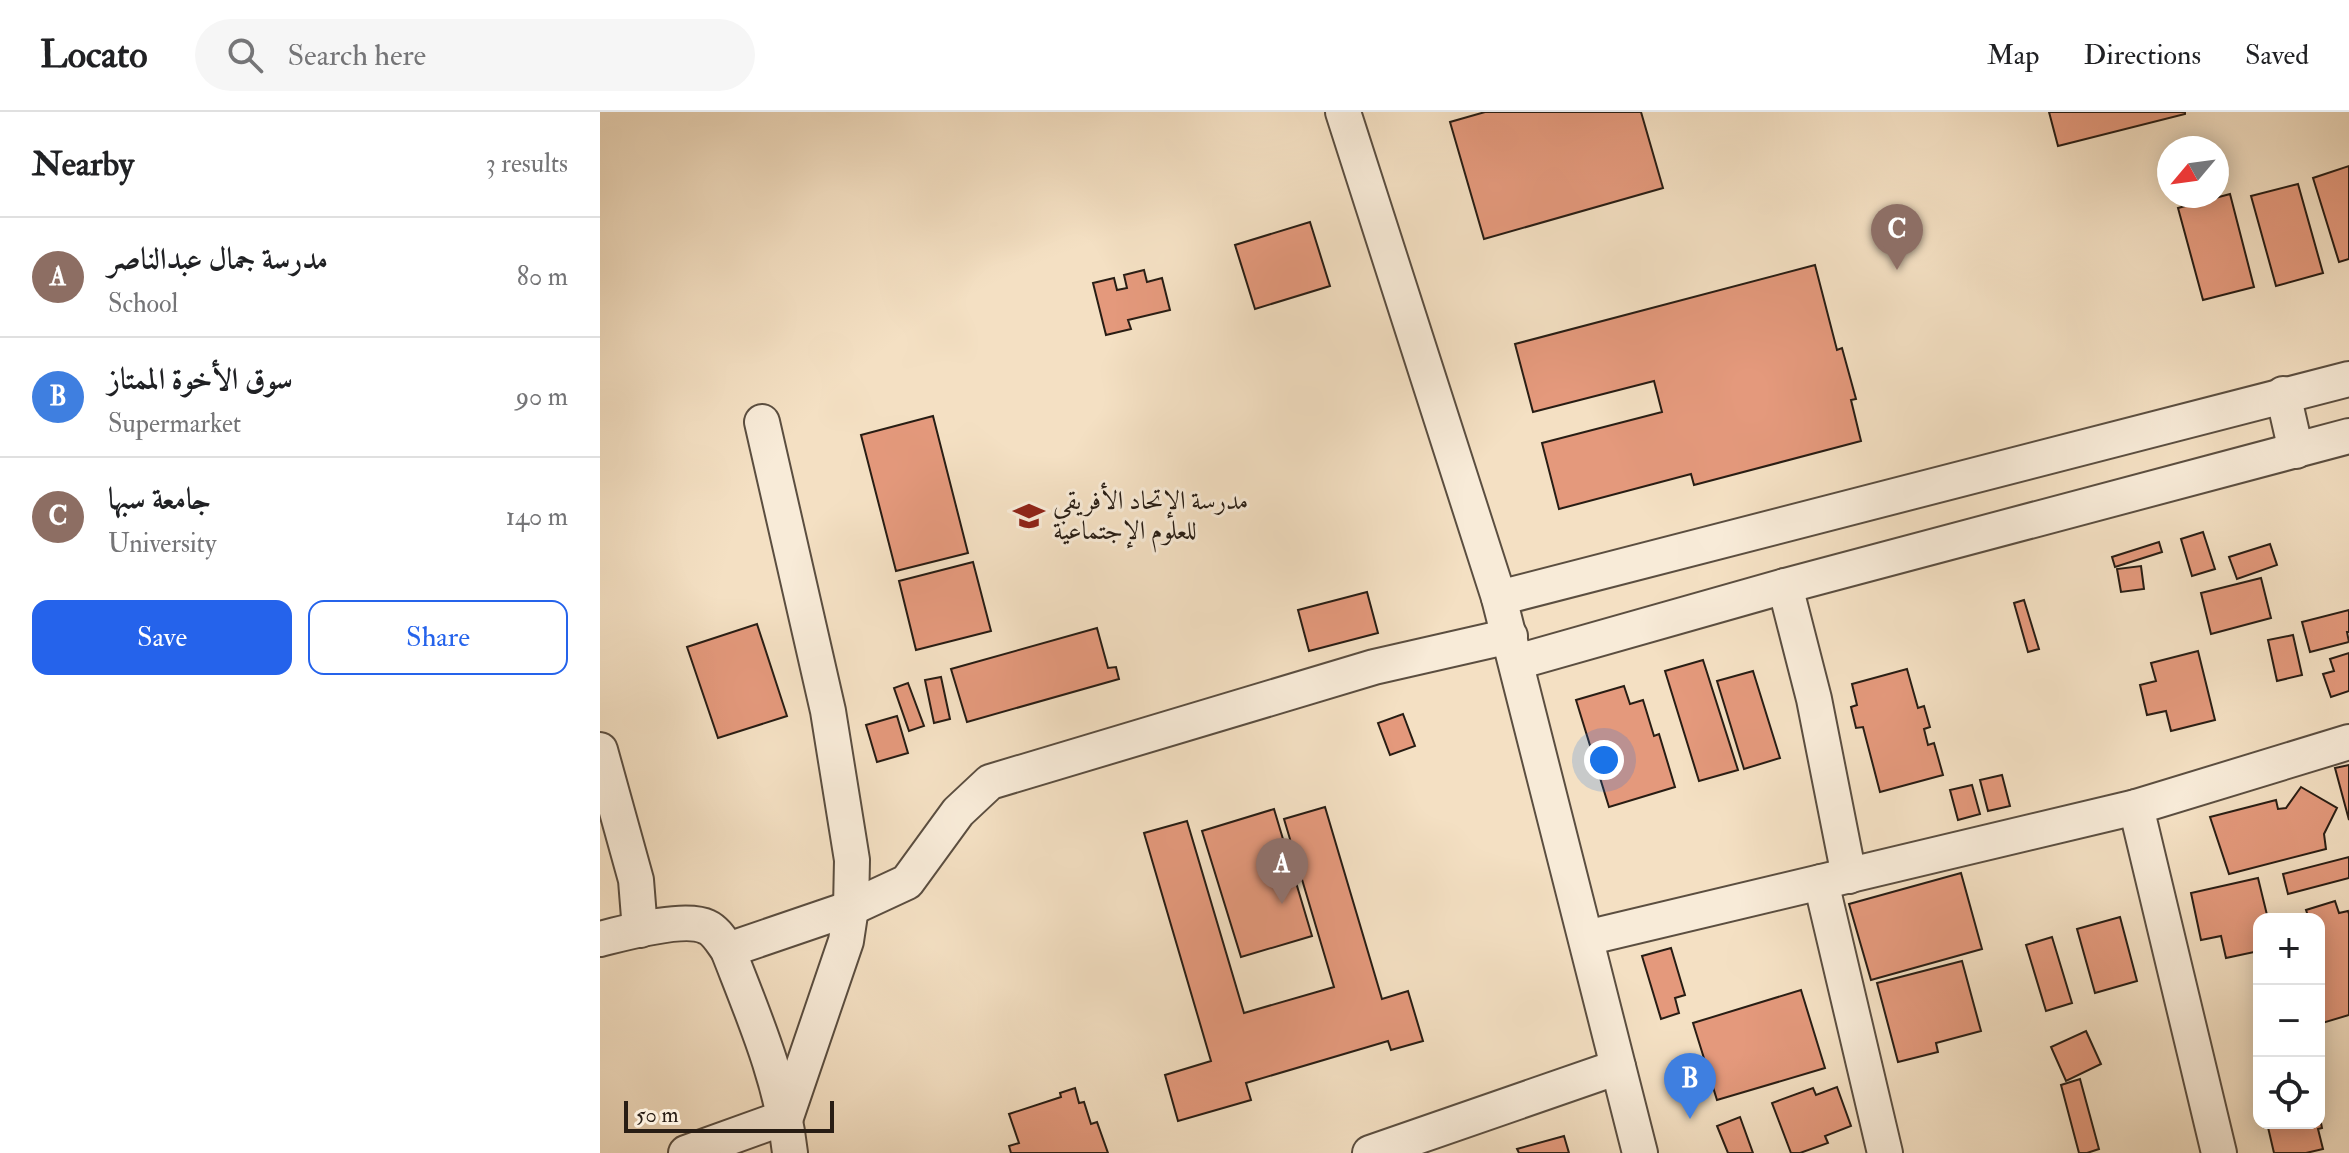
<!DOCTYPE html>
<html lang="en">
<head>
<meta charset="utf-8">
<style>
  :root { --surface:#fff; --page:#f6f6f6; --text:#202124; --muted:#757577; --line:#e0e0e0; --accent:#2563eb }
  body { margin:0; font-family:"IM FELL Double Pica",Amiri,serif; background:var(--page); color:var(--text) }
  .controls { position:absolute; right:24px; bottom:24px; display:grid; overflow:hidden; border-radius:16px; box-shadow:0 4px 20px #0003 }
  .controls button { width:72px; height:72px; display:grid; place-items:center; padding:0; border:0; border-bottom:2px solid var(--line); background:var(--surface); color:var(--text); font:40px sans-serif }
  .compass { position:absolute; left:1557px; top:24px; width:72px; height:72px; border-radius:50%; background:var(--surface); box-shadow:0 4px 20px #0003; rotate:241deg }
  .scale { position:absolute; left:24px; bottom:20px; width:210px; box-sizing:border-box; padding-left:8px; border:4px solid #281d14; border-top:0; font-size:22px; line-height:28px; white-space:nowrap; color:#281d14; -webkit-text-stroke:6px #f8ebd8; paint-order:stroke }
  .you { position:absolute; left:1004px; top:648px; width:28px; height:28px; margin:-20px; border:6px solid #fff; border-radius:50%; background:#1a73e8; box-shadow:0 0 0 12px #1a73e833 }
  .badge { display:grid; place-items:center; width:52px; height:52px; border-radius:50%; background:var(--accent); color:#fff; font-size:26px; font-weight:700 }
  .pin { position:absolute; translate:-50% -66px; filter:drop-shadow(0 2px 4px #0008) }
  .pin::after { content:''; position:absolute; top:42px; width:28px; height:24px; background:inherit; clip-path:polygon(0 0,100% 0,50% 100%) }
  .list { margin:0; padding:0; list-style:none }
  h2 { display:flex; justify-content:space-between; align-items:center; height:104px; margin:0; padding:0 32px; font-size:34px }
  h2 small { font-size:26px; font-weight:400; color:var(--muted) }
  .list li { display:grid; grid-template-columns:52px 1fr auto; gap:24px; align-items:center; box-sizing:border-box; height:120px; padding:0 32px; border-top:2px solid var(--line) }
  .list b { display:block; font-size:30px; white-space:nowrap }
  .list p { margin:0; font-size:26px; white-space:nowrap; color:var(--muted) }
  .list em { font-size:26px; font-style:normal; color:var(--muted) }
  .actions { display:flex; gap:16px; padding:24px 32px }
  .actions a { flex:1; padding:18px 0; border:2px solid var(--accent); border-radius:16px; text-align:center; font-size:28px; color:var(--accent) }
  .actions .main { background:var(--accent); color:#fff }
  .icon { flex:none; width:44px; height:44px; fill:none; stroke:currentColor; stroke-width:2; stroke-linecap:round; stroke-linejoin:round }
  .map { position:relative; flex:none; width:1749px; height:1041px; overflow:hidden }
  header { display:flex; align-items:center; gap:48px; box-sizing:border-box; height:112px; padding:0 40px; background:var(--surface); border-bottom:2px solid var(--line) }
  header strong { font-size:38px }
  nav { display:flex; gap:44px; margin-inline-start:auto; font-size:28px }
  .search { width:560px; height:72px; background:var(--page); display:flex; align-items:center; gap:20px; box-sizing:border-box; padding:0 28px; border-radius:44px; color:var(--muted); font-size:30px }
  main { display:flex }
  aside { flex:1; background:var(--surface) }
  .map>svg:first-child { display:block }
</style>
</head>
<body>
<header>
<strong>Locato</strong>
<div class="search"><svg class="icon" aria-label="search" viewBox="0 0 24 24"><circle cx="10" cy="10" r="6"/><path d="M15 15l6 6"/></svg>Search here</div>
<nav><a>Map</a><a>Directions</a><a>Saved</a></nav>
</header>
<main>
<aside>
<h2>Nearby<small>3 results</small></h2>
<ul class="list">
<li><span class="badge" style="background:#8d6e63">A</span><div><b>مدرسة جمال عبدالناصر</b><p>School</p></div><em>80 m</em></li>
<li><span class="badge" style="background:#3f7fe0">B</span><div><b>سوق الأخوة الممتاز</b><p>Supermarket</p></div><em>90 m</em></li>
<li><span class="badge" style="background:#8d6e63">C</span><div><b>جامعة سبها</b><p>University</p></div><em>140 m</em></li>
</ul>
<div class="actions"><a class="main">Save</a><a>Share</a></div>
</aside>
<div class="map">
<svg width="1749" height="1041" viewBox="0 0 1749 1041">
  <rect width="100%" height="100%" fill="#f4e0c3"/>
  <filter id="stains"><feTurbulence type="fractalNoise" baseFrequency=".0025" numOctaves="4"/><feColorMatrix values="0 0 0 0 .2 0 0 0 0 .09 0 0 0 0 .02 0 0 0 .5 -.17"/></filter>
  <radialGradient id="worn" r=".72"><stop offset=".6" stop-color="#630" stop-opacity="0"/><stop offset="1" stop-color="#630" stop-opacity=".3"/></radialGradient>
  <g fill="#e4997c" stroke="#281d14" stroke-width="2">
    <polygon points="885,0 1041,0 1063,76 884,127 850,10"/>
    <polygon points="1449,0 1585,0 1585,2 1458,34"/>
    <polygon points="1749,54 1749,147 1739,150 1713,66"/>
    <polygon points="1698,72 1723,161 1676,174 1651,84"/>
    <polygon points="1630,82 1654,175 1603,188 1578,96"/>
    <polygon points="710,110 730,174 655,197 635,133"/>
    <polygon points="1215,153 1237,238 1242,236 1256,287 1251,288 1261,329 1094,373 1091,362 959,397 942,331 1062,300 1054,269 933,300 915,232"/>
    <polygon points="544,158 547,170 562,166 570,198 528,208 531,217 506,223 493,171 514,166 517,178 527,176 524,163"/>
    <polygon points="333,304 368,441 296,459 261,323"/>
    <polygon points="1603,420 1615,457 1592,464 1581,427"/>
    <polygon points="1559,430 1562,440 1515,455 1512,445"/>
    <polygon points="1670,432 1677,453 1637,467 1629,445"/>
    <polygon points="373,450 391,519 316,538 299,469"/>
    <polygon points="1541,454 1544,477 1521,480 1517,457"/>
    <polygon points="1661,466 1671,506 1611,522 1601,481"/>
    <polygon points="767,480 778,521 709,539 698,498"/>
    <polygon points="1424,488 1439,537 1428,540 1414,491"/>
    <polygon points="1749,498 1749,520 1747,520 1749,530 1710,540 1702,510"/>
    <polygon points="157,512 187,604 118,626 87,535"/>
    <polygon points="497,516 508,556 516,555 519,567 367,610 351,557"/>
    <polygon points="1693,523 1702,563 1677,569 1668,528"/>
    <polygon points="1598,539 1615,608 1571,619 1566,599 1547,603 1540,573 1556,569 1551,551"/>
    <polygon points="1749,541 1749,579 1731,585 1723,562 1734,559 1730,547"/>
    <polygon points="1103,548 1138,658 1099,669 1065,559"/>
    <polygon points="1307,557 1318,596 1324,594 1330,615 1324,617 1328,633 1334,631 1343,663 1280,680 1263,615 1256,616 1251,595 1257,593 1252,572"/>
    <polygon points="1153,559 1180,646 1144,657 1117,569"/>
    <polygon points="341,565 350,607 334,611 325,568"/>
    <polygon points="308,571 324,614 309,619 294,576"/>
    <polygon points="1024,574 1030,592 1043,588 1054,624 1059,622 1075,675 1009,695 976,588"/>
    <polygon points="803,602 815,634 790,643 778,611"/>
    <polygon points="297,604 308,641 277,650 266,613"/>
    <polygon points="1749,653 1749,708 1735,656"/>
    <polygon points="1402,663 1410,694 1388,699 1380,668"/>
    <polygon points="1372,673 1380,702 1358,708 1350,678"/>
    <polygon points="1701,675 1737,696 1724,722 1726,737 1629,762 1610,705 1676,688 1678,697 1686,696"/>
    <polygon points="725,695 782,887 808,879 823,929 791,938 788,929 646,971 651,988 578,1009 565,963 611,949 544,721 587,709 644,901 734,875 684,707"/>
    <polygon points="674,697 712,824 641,845 602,719"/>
    <polygon points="1749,745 1749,766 1688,782 1683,762"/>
    <polygon points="1361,761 1382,837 1271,868 1249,792"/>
    <polygon points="1658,766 1668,807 1659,807 1659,839 1626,846 1621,824 1601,828 1591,781"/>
    <polygon points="1735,789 1739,801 1748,799 1749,802 1749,903 1719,912 1719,807 1709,807 1706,798"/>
    <polygon points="1520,805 1537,869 1495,881 1477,817"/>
    <polygon points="1452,825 1472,891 1446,899 1426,833"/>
    <polygon points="1071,836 1085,883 1075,886 1079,901 1061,907 1042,844"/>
    <polygon points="1362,849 1381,919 1336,931 1338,940 1298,950 1277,871"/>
    <polygon points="1201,878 1225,956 1117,988 1093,911"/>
    <polygon points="1486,919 1501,952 1466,969 1451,935"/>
    <polygon points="1480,967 1499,1037 1487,1041 1479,1041 1461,973"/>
    <polygon points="1237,975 1251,1014 1225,1024 1228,1031 1200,1041 1191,1041 1172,991 1213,976 1216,983"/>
    <polygon points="475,976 479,991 484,990 491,1012 497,1010 508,1041 411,1041 409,1034 419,1031 409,1002 461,985 460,981"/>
    <polygon points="1719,1001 1722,1016 1718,1017 1723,1037 1706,1041 1674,1041 1667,1011 1719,1011"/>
    <polygon points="1140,1005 1153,1041 1128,1041 1117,1014"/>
    <polygon points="964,1024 969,1041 919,1041 917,1037"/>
  </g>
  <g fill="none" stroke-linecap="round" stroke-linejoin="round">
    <defs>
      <g id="street">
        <polyline points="743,0 899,486 1040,1041"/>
        <polyline points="1683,282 1696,339"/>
        <polyline points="1185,474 1214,587 1249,764"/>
        <polyline points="899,486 1749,267"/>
        <polyline points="917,550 1185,474 1749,324"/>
        <polyline points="0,638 36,768 40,818"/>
        <polyline points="1221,770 1285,1041"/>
        <polyline points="986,826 1536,695"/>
        <path d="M0 827C24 821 85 804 107 815 116 819 122 830 128 838 154 905 182 969 190 1041"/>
        <polyline points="128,838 251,796 307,770 358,700 390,670 774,555 910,524"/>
        <polyline points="86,1041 186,1005 246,829 251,796 252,748 228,599 162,310"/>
        <polyline points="770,1041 1018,955"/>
        <polyline points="1619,1041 1536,695 1749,630"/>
      </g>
    </defs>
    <use href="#street" stroke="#5b4e40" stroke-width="38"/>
    <use href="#street" stroke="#f8ebd8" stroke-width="34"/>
  </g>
  <defs>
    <symbol id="school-bare" viewBox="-9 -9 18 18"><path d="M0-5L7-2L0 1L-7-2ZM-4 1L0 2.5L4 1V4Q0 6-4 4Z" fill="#8f2418" stroke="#f8ebd8" stroke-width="2.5" paint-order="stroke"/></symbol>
  </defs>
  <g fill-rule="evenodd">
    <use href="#school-bare" x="407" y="382" width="44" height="44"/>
  </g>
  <g text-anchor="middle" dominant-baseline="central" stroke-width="6" stroke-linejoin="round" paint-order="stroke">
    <g font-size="26" fill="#281d14" stroke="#f8ebd8" text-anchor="start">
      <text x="453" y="389">مدرسة الإتحاد الأفريقي<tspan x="453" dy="30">للعلوم الإجتماعية</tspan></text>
    </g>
  </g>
  <rect width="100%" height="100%" filter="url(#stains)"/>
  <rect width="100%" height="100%" fill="url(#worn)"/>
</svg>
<div class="controls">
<button>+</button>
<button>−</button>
<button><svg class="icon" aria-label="locate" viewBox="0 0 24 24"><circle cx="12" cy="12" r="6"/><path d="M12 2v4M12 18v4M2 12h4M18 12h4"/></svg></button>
</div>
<svg class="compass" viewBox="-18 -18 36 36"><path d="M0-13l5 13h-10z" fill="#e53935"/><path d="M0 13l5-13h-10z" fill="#757577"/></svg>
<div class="scale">50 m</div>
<div class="you"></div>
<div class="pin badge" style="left:682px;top:792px;background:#8d6e63">A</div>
<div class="pin badge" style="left:1090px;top:1007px;background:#3f7fe0">B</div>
<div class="pin badge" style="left:1297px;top:158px;background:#8d6e63">C</div>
</div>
</main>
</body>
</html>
